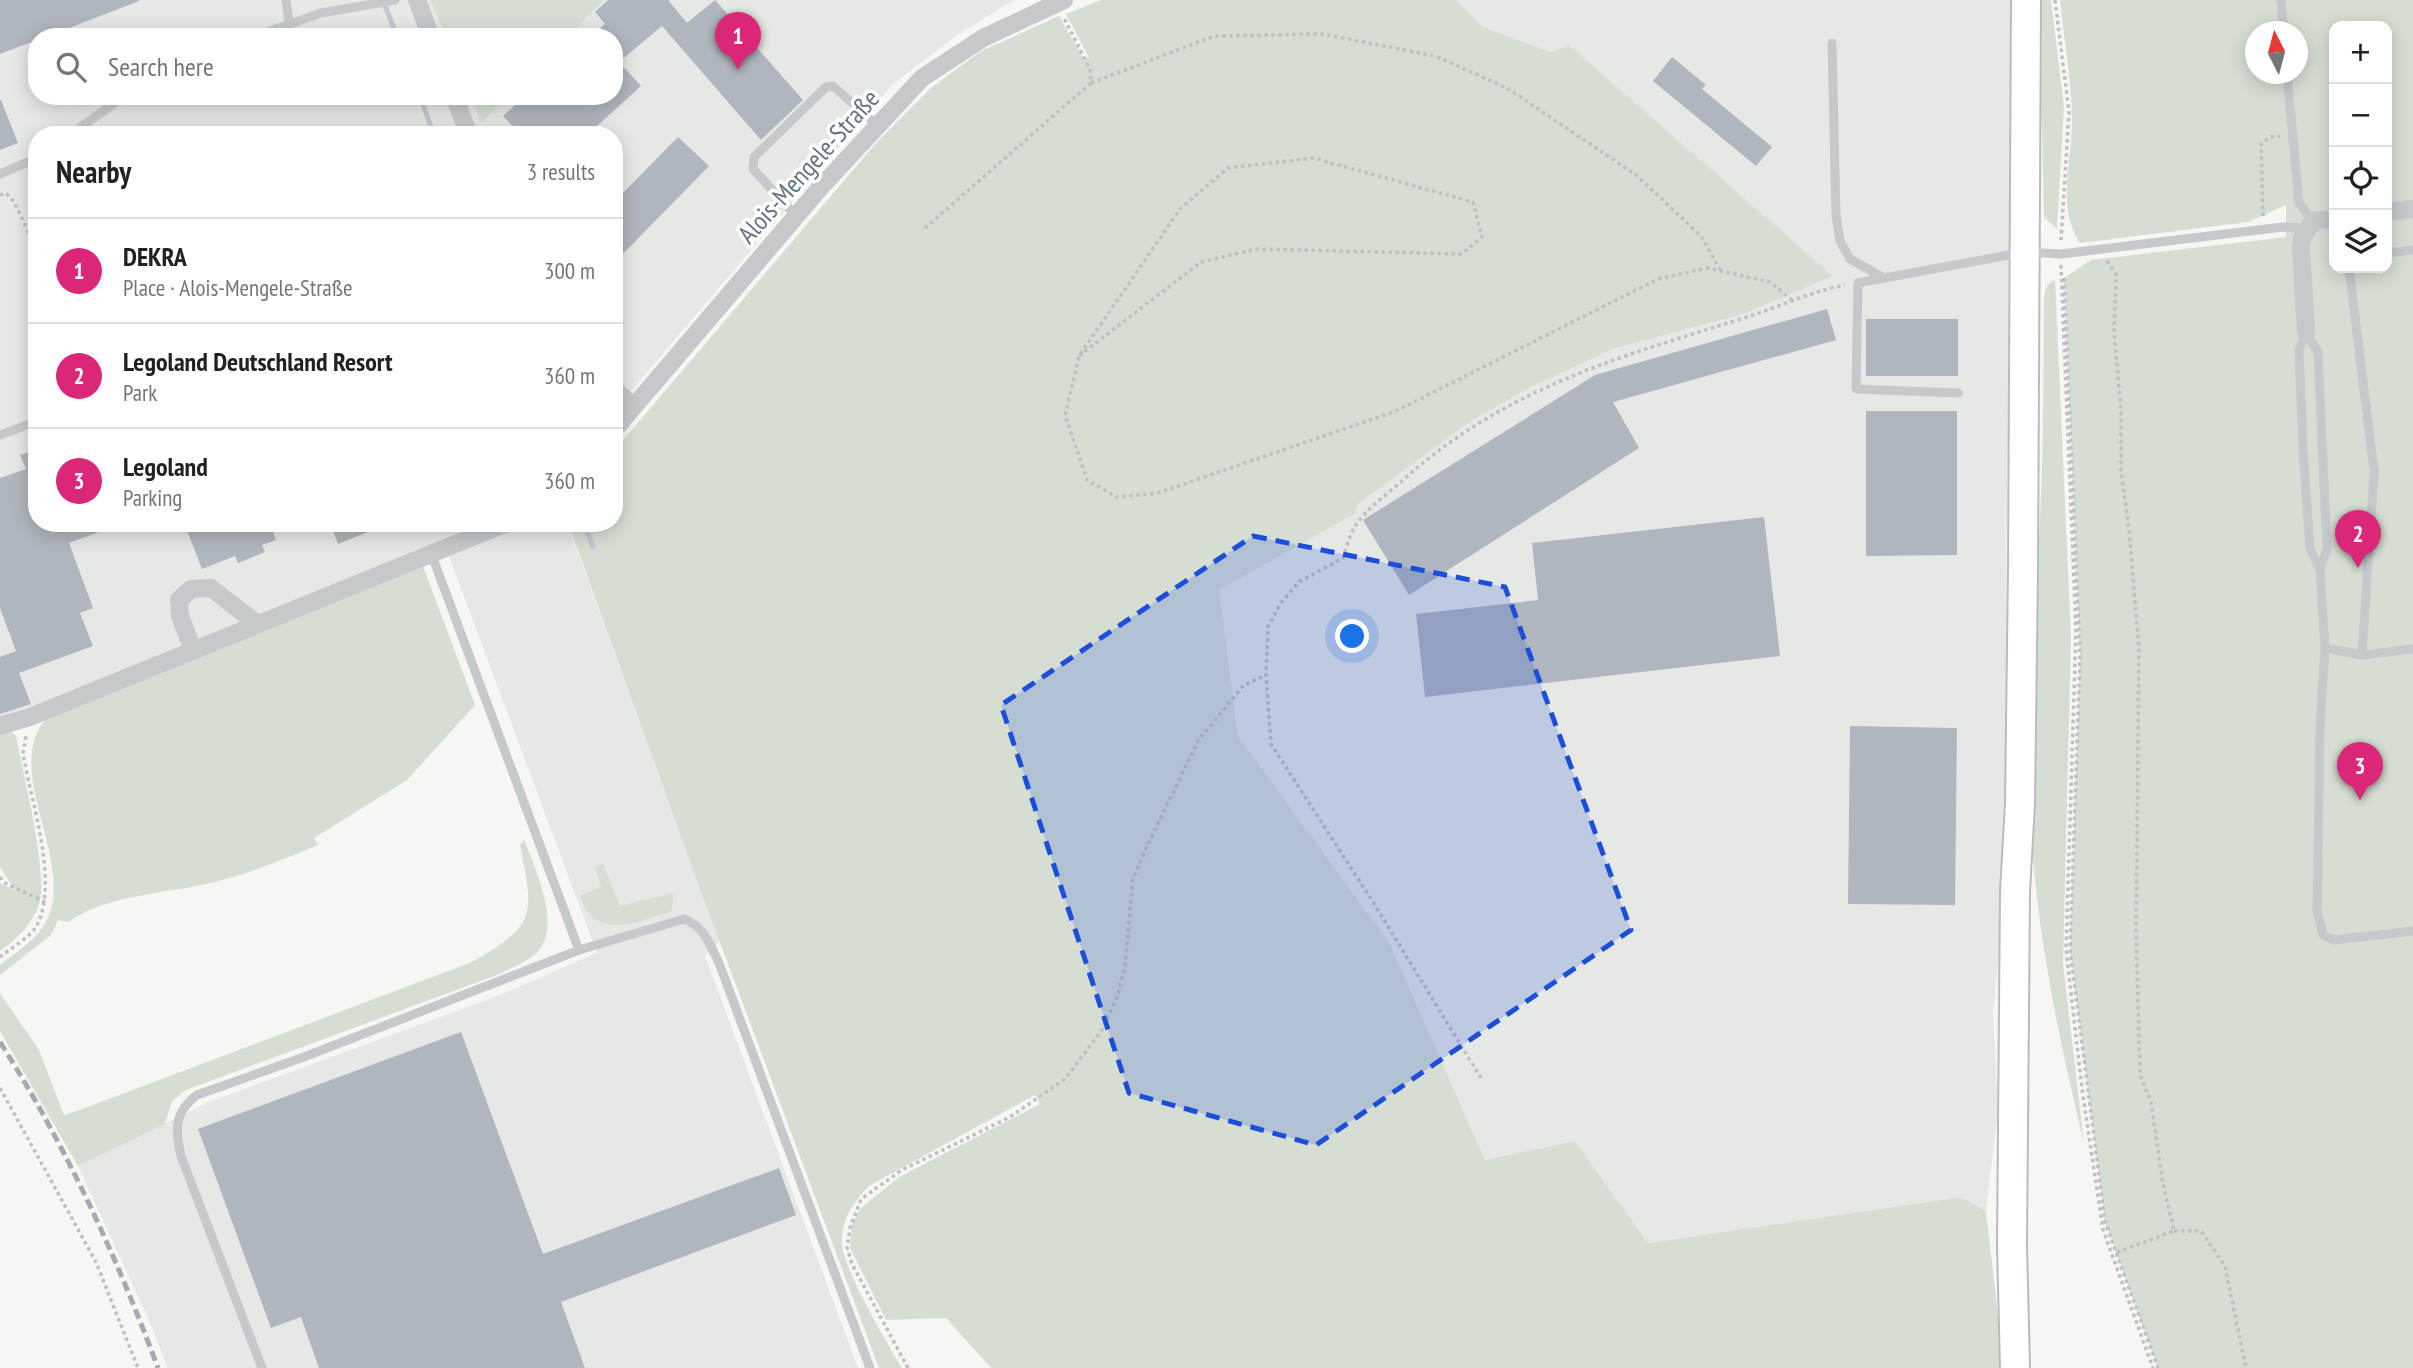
<!DOCTYPE html>
<html lang="en">
<head>
<meta charset="utf-8">
<style>
  :root { --surface:#fff; --page:#f6f6f6; --text:#202124; --muted:#757577; --line:#e0e0e0; --accent:#db2777 }
  body { margin:0; font-family:"PT Sans Narrow",sans-serif; background:var(--page); color:var(--text) }
  .controls { position:absolute; right:21px; top:21px; display:grid; overflow:hidden; border-radius:14px; box-shadow:0 4px 18px #0003 }
  .controls button { width:63px; height:63px; display:grid; place-items:center; padding:0; border:0; border-bottom:2px solid var(--line); background:var(--surface); color:var(--text); font:35px sans-serif }
  .compass { position:absolute; left:2245px; top:21px; width:63px; height:63px; border-radius:50%; background:var(--surface); box-shadow:0 4px 18px #0003; rotate:354deg }
  .you { position:absolute; left:1353px; top:637px; width:24px; height:24px; margin:-18px; border:5px solid #fff; border-radius:50%; background:#1a73e8; box-shadow:0 0 0 10px #1a73e833 }
  .badge { display:grid; place-items:center; width:46px; height:46px; border-radius:50%; background:var(--accent); color:#fff; font-size:23px; font-weight:700 }
  .pin { position:absolute; translate:-50% -58px; filter:drop-shadow(0 2px 4px #0008) }
  .pin::after { content:''; position:absolute; top:37px; width:24px; height:21px; background:inherit; clip-path:polygon(0 0,100% 0,50% 100%) }
  .list { margin:0; padding:0; list-style:none }
  h2 { display:flex; justify-content:space-between; align-items:center; height:91px; margin:0; padding:0 28px; font-size:30px }
  h2 small { font-size:23px; font-weight:400; color:var(--muted) }
  .list li { display:grid; grid-template-columns:46px 1fr auto; gap:21px; align-items:center; box-sizing:border-box; height:105px; padding:0 28px; border-top:2px solid var(--line) }
  .list b { display:block; font-size:26px; white-space:nowrap }
  .list p { margin:0; font-size:23px; white-space:nowrap; color:var(--muted) }
  .list em { font-size:23px; font-style:normal; color:var(--muted) }
  .icon { flex:none; width:38px; height:38px; fill:none; stroke:currentColor; stroke-width:2; stroke-linecap:round; stroke-linejoin:round }
  .map { position:relative; flex:none; width:2413px; height:1368px; overflow:hidden }
  .search { position:absolute; background:var(--surface); box-shadow:0 4px 18px #0003; left:28px; top:28px; width:595px; height:77px; display:flex; align-items:center; gap:18px; box-sizing:border-box; padding:0 24px; border-radius:28px; color:var(--muted); font-size:26px }
  .panel { position:absolute; background:var(--surface); box-shadow:0 4px 18px #0003; left:28px; top:126px; width:595px; height:406px; border-radius:28px }
  .map>svg:first-child { display:block }
</style>
</head>
<body>
<div class="map">
<svg width="2413" height="1368" viewBox="0 0 2413 1368">
  <rect width="100%" height="100%" fill="#f6f6f2"/>
  <g fill="#e6e8e5">
    <polygon points="0,0 430,0 446,37 37,37 37,96 471,96 481,122 508,96 614,96 614,37 567,37 604,0 1014,0 957,35 893,84 614,411 614,135 37,135 37,523 567,523 720,941 705,956 858,1368 168,1368 149,1320 78,1166 209,1102 495,997 597,953 443,540 0,722"/>
    <polygon points="1456,0 2010,0 2014,162 2006,550 2009,864 1993,1011 1998,1111 1986,1211 1961,1197 1648,1243 1575,1141 1485,1160 1390,944 1238,736 1218,590 1356,513 1357,505 1470,422 1531,387 1613,349 1743,314 1832,276 1569,45 1551,52 1483,27"/>
  </g>
  <g fill="#d6ded3" fill-rule="evenodd">
    <polygon points="430,0 604,0 567,37 446,37"/>
    <path d="M1101 0H1456L1483 27 1551 52 1569 45 1833 276 1743 314 1613 349 1531 387 1470 422 1357 505 1356 513 1219 590 1238 736 1390 944 1485 1160 1575 1141 1648 1243 1961 1197 1986 1211 2004 1368H991L946 1318 886 1320 850 1248 852 1224 860 1209 899 1177 1040 1104 1035 1095 869 1186C853 1203 842 1218 842 1242 841 1265 888 1345 902 1368H879L699 886 568 523H614V451L877 142 931 88 981 51 1059 16 1085 61 1088 56 1066 14Z"/>
    <polygon points="2039,0 2051,0 2064,107 2057,229 2044,217"/>
    <path d="M2060 0H2413V1368H2158L2105 1222 2070 950 2080 656 2064 278 2091 260 2286 237V205L2248 222 2080 243C2055 206 2073 159 2072 118 2071 79 2064 39 2060 0ZM2334 26H2387V268H2334ZM2256 32H2298V74H2256Z"/>
    <polygon points="471,96 508,96 481,123"/>
    <path d="M2055 279 2071 637 2063 963 2084 1143C2061 1048 2041 954 2033 857 2024 745 2034 630 2040 518 2044 444 2043 370 2044 296L2047 286Z"/>
    <path d="M423 566 475 705 407 780 314 838 318 845C282 860 244 876 206 884 160 894 108 895 68 922L58 920 51 935 0 975V965C16 952 38 939 47 920 76 861 0 769 47 718Z"/>
    <path d="M9 729 16 736C23 773 47 869 40 901 34 923 18 938 0 951V883L16 891 0 867V732Z"/>
    <path d="M524 840C535 867 561 924 539 950 529 962 510 968 497 975L186 1090 172 1101 165 1124 78 1166 0 1031V993L39 1050 64 1115 77 1111 472 962C537 925 534 915 520 845Z"/>
    <path d="M603 864 620 906 673 893 672 911C636 922 596 943 580 896L601 887 595 867Z"/>
  </g>
  <g fill="none" stroke-linecap="round" stroke-linejoin="round">
    <g stroke="#c1cad0" stroke-width="5">
      <polyline points="383,0 397,37"/>
      <polyline points="420,96 434,135"/>
      <polyline points="584,523 593,547"/>
    </g>
  </g>
  <g fill="#b0b6bd">
    <polygon points="0,0 139,0 139,1 46,37 37,37 37,40 0,54"/>
    <polygon points="608,0 668,0 687,23 715,0 803,100 761,140 662,26 619,62 641,86 587,135 521,135 503,116 525,96 614,96 614,37 590,37 605,24 595,12"/>
    <polygon points="1672,57 1706,85 1702,89 1772,147 1756,166 1653,81"/>
    <polygon points="1,100 18,143 0,150 0,101"/>
    <polygon points="678,137 709,166 614,263 614,202"/>
    <polygon points="1827,309 1836,340 1613,402 1639,448 1409,595 1363,520 1595,375"/>
    <rect x="1866" y="319" width="92" height="57"/>
    <polygon points="1866,411 1957,411 1957,555 1866,556"/>
    <polygon points="37,449 37,523 118,525 69,543 93,608 80,613 93,646 19,673 31,704 0,714 0,657 16,651 0,608 0,478 26,469 20,455"/>
    <polygon points="1764,517 1780,656 1425,697 1416,614 1538,600 1532,543"/>
    <polygon points="184,523 270,523 276,540 262,545 265,552 238,563 235,556 202,569"/>
    <polygon points="330,523 388,523 388,524 338,544"/>
    <polygon points="1850,726 1957,728 1955,905 1848,904"/>
    <polygon points="461,1032 543,1254 779,1168 796,1215 561,1302 585,1368 319,1368 301,1317 271,1328 198,1129"/>
  </g>
  <g fill="none" stroke-linecap="round" stroke-linejoin="round">
    <defs>
      <polyline id="primary" points="2015,1368 2012,1245 2015,891 2020,804 2023,569 2026,0"/>
    </defs>
    <use href="#primary" stroke="#b8bcc0" stroke-width="32"/>
    <g stroke="#bfc0c3" stroke-width="3.5" stroke-dasharray="3.5 3.5" stroke-linecap="butt">
      <polyline points="2055,0 2069,112 2061,240"/>
      <polyline points="1091,83 1214,36 1323,34 1435,56 1507,88 1636,175 1701,236 1721,271"/>
      <polyline points="0,195 6,193 15,203 37,252"/>
      <polyline points="2263,216 2261,144 2270,137 2280,136"/>
      <polyline points="925,228 1091,83 1090,69 1064,18"/>
      <polyline points="2107,261 2116,274 2114,333 2121,409 2121,470 2129,529 2139,649 2136,931 2140,1075 2151,1102 2163,1184 2174,1231 2115,1253"/>
      <polyline points="2061,265 2076,630 2066,949 2082,1089 2103,1230 2153,1368"/>
      <polyline points="2064,278 2080,656 2070,950 2105,1222 2158,1368"/>
      <polyline points="1079,356 1201,262 1256,249 1462,254 1482,237 1473,202 1313,158 1228,168 1180,209 1079,356 1065,415 1087,480 1117,497 1158,493 1396,411 1658,279 1707,268 1770,282 1792,300"/>
      <polyline points="0,877 5,883 45,902"/>
      <path d="M0 957C11 948 31 937 37 925 59 882 31 801 23 754L26 736"/>
      <path d="M1481 1078 1373 902 1271 744 1266 675 1268 627 1280 604 1299 582 1343 558C1346 549 1349 537 1354 528 1364 510 1388 494 1403 480 1506 388 1616 358 1744 318 1779 307 1809 292 1845 285"/>
      <polyline points="0,1088 96,1262 138,1368"/>
      <polyline points="2174,1231 2201,1231 2225,1266 2246,1368"/>
      <polyline points="908,1368 852,1264 847,1247 850,1228 861,1199 902,1170 1010,1117 1065,1079 1102,1030 1117,997 1125,966 1133,879 1149,842 1198,741 1244,685 1266,675"/>
    </g>
    <g stroke="#c5c9cc" stroke-width="9">
      <polyline points="286,0 289,22"/>
      <polyline points="2281,0 2284,32"/>
      <polyline points="253,37 321,13 395,0"/>
      <polyline points="1832,43 1836,215 1840,241 1850,259 1884,278 2025,252 2061,254 2283,227 2306,228"/>
      <polyline points="2287,74 2299,203 2313,221"/>
      <polyline points="70,135 124,96"/>
      <polyline points="0,174 37,158"/>
      <polyline points="796,216 753,169 754,157 826,87 833,86 878,126"/>
      <polyline points="2387,253 2413,250"/>
      <polyline points="2349,268 2374,471 2362,655"/>
      <polyline points="1884,278 1858,283 1856,389 1958,393"/>
      <polyline points="2306,333 2299,350 2303,449 2310,549 2320,569 2325,648 2320,728 2317,911 2323,935 2334,940 2413,931"/>
      <polyline points="2306,333 2318,352 2327,549 2320,569"/>
      <polyline points="0,435 37,421"/>
      <polyline points="431,553 579,950"/>
      <polyline points="2325,648 2362,655 2413,649"/>
      <path d="M262 1368 181 1156C175 1130 174 1112 197 1095L304 1057 579 950 684 919C704 926 710 945 719 963L870 1368"/>
    </g>
    <g stroke="#c5c9cc" stroke-width="18">
      <polyline points="417,0 431,37"/>
      <polyline points="454,96 469,135"/>
      <polyline points="2387,212 2413,209"/>
      <polyline points="2306,333 2301,249 2302,238 2313,221 2334,219"/>
      <polyline points="614,389 633,406"/>
      <polyline points="614,430 820,188 922,78 983,38 1064,0"/>
      <polyline points="193,650 180,616 179,600 191,589 211,588 256,623"/>
      <polyline points="0,726 30,717 507,523"/>
    </g>
    <use href="#primary" stroke="#fff" stroke-width="28"/>
    <path stroke="#a5aab1" stroke-width="5" stroke-dasharray="10 5" stroke-linecap="butt" d="M0 1042C65 1144 116 1255 158 1368"/>
  </g>
  <path fill="#1d4ed8" fill-opacity="0.2" stroke="#1d4ed8" stroke-width="5" stroke-dasharray="14 9" stroke-linejoin="round" d="M1253 536 1505 587 1631 930 1316 1145 1129 1093 1001 705Z"/>
  <g text-anchor="middle" dominant-baseline="central" stroke-width="7" stroke-linejoin="round" paint-order="stroke">
    <g font-size="26" fill="#637385" stroke="#fff">
      <text transform="translate(808 166) rotate(-48)">Alois-Mengele-Straße</text>
    </g>
  </g>
</svg>
<div class="controls">
<button>+</button>
<button>−</button>
<button><svg class="icon" aria-label="locate" viewBox="0 0 24 24"><circle cx="12" cy="12" r="6"/><path d="M12 2v4M12 18v4M2 12h4M18 12h4"/></svg></button>
<button><svg class="icon" aria-label="layers" viewBox="0 0 24 24"><path d="M12 4l9 5-9 5-9-5zM3 14l9 5 9-5"/></svg></button>
</div>
<svg class="compass" viewBox="-18 -18 36 36"><path d="M0-13l5 13h-10z" fill="#e53935"/><path d="M0 13l5-13h-10z" fill="#757577"/></svg>
<div class="you"></div>
<div class="pin badge" style="left:738px;top:70px">1</div>
<div class="pin badge" style="left:2358px;top:568px">2</div>
<div class="pin badge" style="left:2360px;top:800px">3</div>
<div class="search"><svg class="icon" aria-label="search" viewBox="0 0 24 24"><circle cx="10" cy="10" r="6"/><path d="M15 15l6 6"/></svg>Search here</div>
<section class="panel">
<h2>Nearby<small>3 results</small></h2>
<ul class="list">
<li><span class="badge">1</span><div><b>DEKRA</b><p>Place · Alois-Mengele-Straße</p></div><em>300 m</em></li>
<li><span class="badge">2</span><div><b>Legoland Deutschland Resort</b><p>Park</p></div><em>360 m</em></li>
<li><span class="badge">3</span><div><b>Legoland</b><p>Parking</p></div><em>360 m</em></li>
</ul>
</section>
</div>
</body>
</html>
